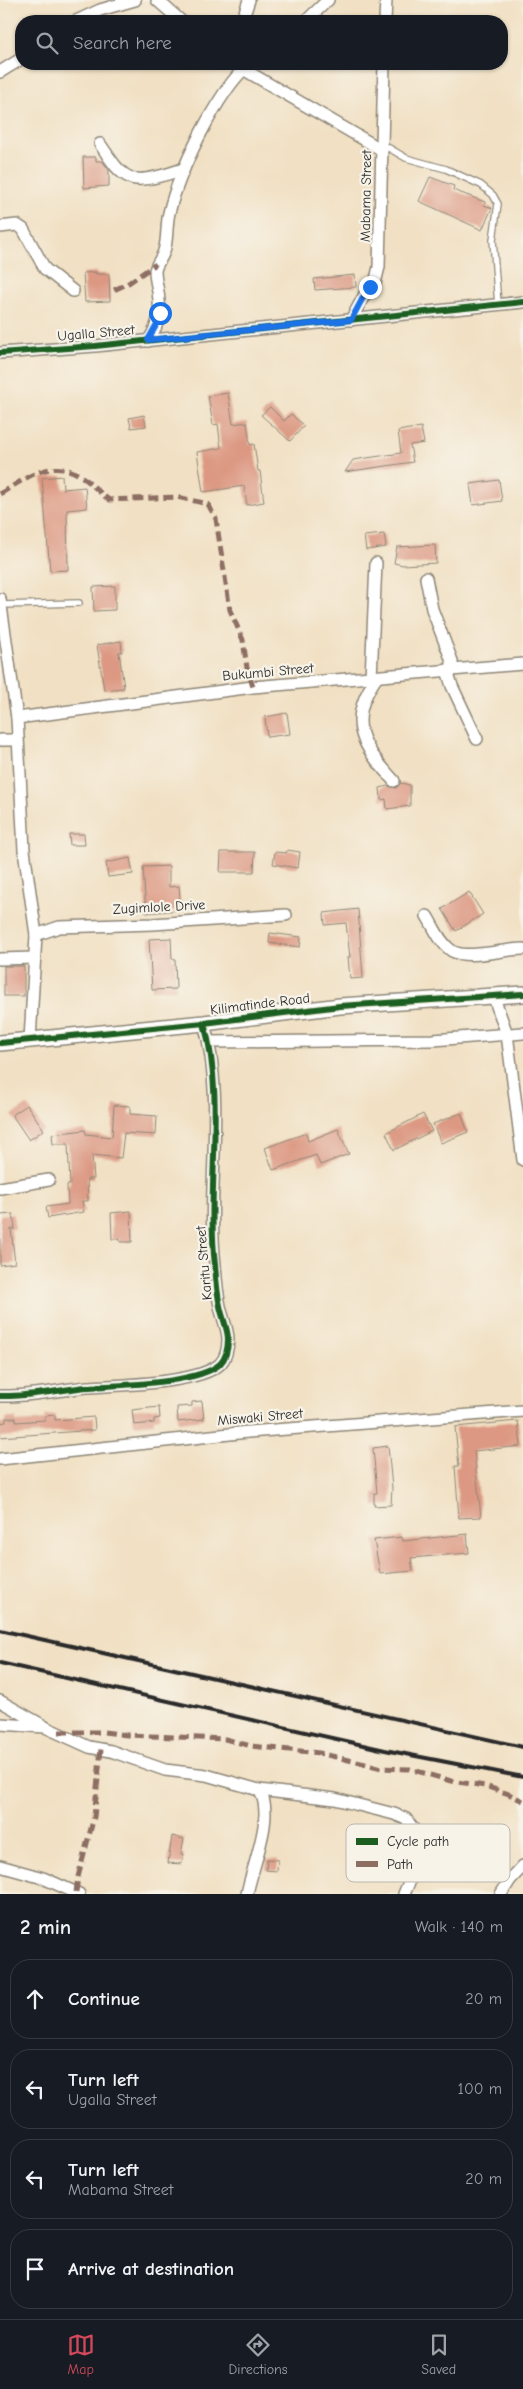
<!DOCTYPE html>
<html lang="en">
<head>
<meta charset="utf-8">
<style>
  :root { --surface:#171b24; --page:#20242c; --text:#f1f3f6; --muted:#9ea1a6; --line:#363941; --accent:#d1495b }
  body { margin:0; font-family:"Comic Neue",sans-serif; background:var(--page); color:var(--text) }
  .stop { position:absolute; width:15px; height:15px; margin:-11px; border:4px solid #1a73e8; border-radius:50%; background:#fff }
  .stop.end { background:#1a73e8; border-color:#fff; box-shadow:0 1px 5px #0008 }
  .list { margin:0; padding:0; list-style:none }
  h2 { display:flex; justify-content:space-between; align-items:center; height:65px; margin:0; padding:0 20px; font-size:21px }
  h2 small { font-size:16px; font-weight:400; color:var(--muted) }
  .list li { display:grid; grid-template-columns:32px 1fr auto; gap:15px; align-items:center; box-sizing:border-box; height:80px; margin:0 10px 10px; padding:0 10px; border:1px solid var(--line); border-radius:20px }
  .list b { display:block; font-size:19px; white-space:nowrap }
  .list p { margin:0; font-size:16px; white-space:nowrap; color:var(--muted) }
  .list em { font-size:16px; font-style:normal; color:var(--muted) }
  .icon { flex:none; width:28px; height:28px; fill:none; stroke:currentColor; stroke-width:2; stroke-linecap:round; stroke-linejoin:round }
  .map { position:relative; flex:none; width:523px; height:1894px; overflow:hidden }
  .search { position:absolute; background:var(--surface); box-shadow:0 1px 4px #0004; left:15px; right:15px; top:15px; height:55px; display:flex; align-items:center; gap:12px; box-sizing:border-box; padding:0 18px; border-radius:20px; color:var(--muted); font-size:19px }
  .sheet { height:425px; background:var(--surface) }
  nav { display:flex; justify-content:space-around; align-items:center; box-sizing:border-box; height:70px; border-top:1px solid var(--line); background:var(--surface); font-size:14px; color:var(--muted) }
  nav a { display:grid; justify-items:center; gap:2px }
  nav .on { color:var(--accent) }
  .map>svg:first-child { display:block }
</style>
</head>
<body>
<div class="map">
<svg width="523" height="1894" viewBox="0 0 523 1894">
  <rect width="100%" height="100%" fill="#f7f3e8"/>
  <filter id="ink" filterUnits="userSpaceOnUse"><feTurbulence type="fractalNoise" baseFrequency=".02" numOctaves="2"/><feDisplacementMap in="SourceGraphic" scale="10" xChannelSelector="R" yChannelSelector="G"/><feConvolveMatrix kernelMatrix="1 2 1 2 8 2 1 2 1" color-interpolation-filters="sRGB"/></filter>
  <filter id="wash" filterUnits="userSpaceOnUse"><feTurbulence type="fractalNoise" baseFrequency=".0096" numOctaves="4" result="noise"/><feDisplacementMap in="SourceGraphic" scale="20" xChannelSelector="R" yChannelSelector="G"/><feGaussianBlur stdDeviation="1.12" result="paint"/><feColorMatrix in="noise" values="0 0 0 0 0 0 0 0 0 0 0 0 0 0 0 0 0 1.4 0 .05"/><feComposite in="paint" operator="in"/></filter>
  <g filter="url(#wash)">
    <rect width="100%" height="100%" fill="#f1e0c3"/>
    <g id="blocks">
      <g fill="#dc9882">
        <polygon points="83,157 96,157 96,161 102,161 109,170 109,186 84,188"/>
        <polygon points="430,177 454,186 453,190 485,202 484,205 492,208 482,230 419,201"/>
        <polygon points="96,272 96,274 109,274 110,301 85,302 83,273"/>
        <polygon points="355,275 356,287 315,290 314,279"/>
        <polygon points="228,393 233,424 247,422 250,445 254,444 258,471 260,471 264,502 247,505 244,486 203,492 197,452 221,448 218,424 213,425 208,396"/>
        <polygon points="270,407 284,421 291,414 304,426 290,441 261,415"/>
        <polygon points="144,415 146,426 131,428 129,418"/>
        <polygon points="421,427 424,443 410,445 413,462 345,472 353,460 401,453 398,431"/>
        <polygon points="62,476 63,489 85,487 87,508 67,510 68,570 50,571 42,478"/>
        <polygon points="499,480 502,501 473,505 470,484"/>
        <polygon points="384,534 386,547 366,550 364,536"/>
        <polygon points="435,545 436,563 403,565 394,563 397,547"/>
        <polygon points="115,586 115,610 94,611 93,587"/>
        <polygon points="121,641 122,652 119,652 124,688 104,690 97,645"/>
        <polygon points="287,713 290,734 267,737 265,717"/>
        <polygon points="401,783 410,785 410,806 387,809 386,799 381,800 380,788 388,786 396,788"/>
        <polygon points="69,834 84,834 85,845 70,845"/>
        <polygon points="287,850 300,852 298,868 273,864 275,852 286,853"/>
        <polygon points="221,852 255,852 254,872 220,872"/>
        <polygon points="130,858 133,874 108,877 106,863"/>
        <polygon points="169,866 169,887 179,886 181,910 146,913 143,867"/>
        <polygon points="469,892 483,914 456,931 442,909"/>
        <polygon points="358,909 363,978 350,979 348,957 350,957 346,923 325,925 324,913"/>
        <polygon points="270,933 301,937 300,947 269,943"/>
        <polygon points="171,938 172,959 175,959 176,989 152,990 149,939"/>
        <rect x="4" y="966" width="20" height="30"/>
        <polygon points="27,1105 44,1130 29,1140 12,1115"/>
        <polygon points="114,1105 130,1106 130,1114 157,1116 156,1135 124,1133 121,1158 92,1155 94,1179 87,1179 88,1201 82,1201 84,1212 48,1218 46,1207 68,1204 67,1185 70,1185 68,1144 53,1144 52,1134 85,1130 86,1134 112,1137"/>
        <polygon points="461,1113 468,1132 441,1143 433,1124"/>
        <polygon points="423,1114 432,1131 394,1150 386,1133"/>
        <polygon points="338,1129 349,1154 320,1165 316,1155 273,1170 265,1148 306,1133 308,1141"/>
        <polygon points="131,1211 132,1242 120,1242 120,1239 112,1239 111,1213"/>
        <polygon points="13,1214 15,1229 11,1229 15,1263 0,1265 0,1215"/>
        <polygon points="202,1401 204,1419 178,1422 177,1407 192,1406 192,1402"/>
        <polygon points="159,1407 160,1418 154,1419 154,1423 134,1425 132,1410"/>
        <polygon points="55,1415 55,1420 94,1417 95,1430 0,1437 0,1423 6,1422 6,1418 16,1418 16,1422 45,1420 45,1416"/>
        <polygon points="518,1421 521,1446 474,1451 481,1517 459,1518 455,1466 459,1466 455,1427"/>
        <polygon points="388,1446 392,1488 391,1505 374,1506 374,1493 377,1493 373,1448"/>
        <polygon points="467,1534 469,1553 411,1558 413,1571 380,1574 374,1540 402,1537 403,1541"/>
        <polygon points="172,1836 184,1839 181,1854 184,1854 182,1864 168,1863"/>
        <polygon points="267,1859 278,1860 277,1871 266,1870"/>
      </g>
    </g>
  </g>
  <g filter="url(#ink)">
    <use href="#blocks" fill-opacity="0" stroke="#8e8677" stroke-width="1"/>
    <g fill="none" stroke-linecap="round" stroke-linejoin="round">
      <defs>
        <g id="service">
          <polyline points="382,144 406,158 446,169 481,185 493,195 498,204 493,240 498,305"/>
          <polyline points="1,605 79,603"/>
        </g>
        <g id="minor">
          <polyline points="157,0 181,21"/>
          <polyline points="76,21 100,10 135,0"/>
          <polyline points="242,21 249,0"/>
          <polyline points="306,21 328,0"/>
          <polyline points="385,21 386,0"/>
          <polyline points="243,69 382,150"/>
          <polyline points="0,72 21,59"/>
          <path d="M100 144C108 155 116 171 129 177 141 184 171 173 183 169"/>
          <polyline points="0,227 17,225 23,229 45,269 73,291"/>
          <polyline points="351,320 365,294 375,283 379,267 384,64"/>
          <path d="M148 341C161 323 161 307 157 286 156 281 155 276 155 271 156 263 162 259 164 251 168 239 166 225 169 213 179 171 217 92 249 64"/>
          <polyline points="0,353 95,346 523,302"/>
          <polyline points="426,578 432,609 452,661 452,669"/>
          <polyline points="0,599 17,718 24,850 36,935 30,1040"/>
          <polyline points="447,670 452,686 477,739"/>
          <path d="M377 677C345 722 362 745 394 781"/>
          <polyline points="371,678 376,563"/>
          <polyline points="17,718 253,687 523,664"/>
          <polyline points="0,740 17,740"/>
          <path d="M427 916C434 927 440 943 452 951 468 960 504 949 523 949"/>
          <polyline points="36,935 59,927 153,924 286,915"/>
          <polyline points="0,959 35,958"/>
          <polyline points="493,995 507,1034 523,1160"/>
          <polyline points="209,1042 433,1040 523,1033"/>
          <polyline points="0,1188 49,1180"/>
          <path d="M0 1396C29 1397 58 1390 87 1387 117 1385 198 1384 220 1364 226 1358 228 1347 228 1339 228 1329 222 1317 220 1306 217 1293 216 1279 215 1265 206 1185 226 1102 204 1023"/>
          <polyline points="0,1459 248,1432 523,1411"/>
          <polyline points="0,1701 44,1726"/>
          <path d="M0 1724 45 1727 89 1747 111 1751 165 1770 206 1775 259 1790C276 1814 252 1866 247 1894"/>
          <polyline points="259,1790 335,1799 394,1814 406,1819 416,1833 418,1849 415,1868 404,1894"/>
          <polyline points="0,1866 43,1878 79,1894"/>
          <polyline points="501,1894 510,1880 523,1866"/>
        </g>
        <polyline id="secondary" points="0,1043 204,1023 340,1006 523,994"/>
      </defs>
      <use href="#service" stroke="#8e8677" stroke-width="8"/>
      <use href="#minor" stroke="#8e8677" stroke-width="14"/>
      <use href="#secondary" stroke="#8e8677" stroke-width="18"/>
      <use href="#service" stroke="#fff" stroke-width="5.5"/>
      <use href="#minor" stroke="#fff" stroke-width="11"/>
      <use href="#secondary" stroke="#fff" stroke-width="15"/>
      <g stroke="#2b2b2b" stroke-width="4">
        <polyline points="0,1630 523,1747"/>
        <polyline points="0,1663 385,1750 523,1777"/>
      </g>
      <g stroke="#8d6e63" stroke-width="5" stroke-dasharray="10 5" stroke-linecap="butt">
        <polyline points="114,290 127,284 156,264"/>
        <path d="M0 494C28 477 54 455 85 479 93 485 100 493 109 500L177 497 208 504 216 519 230 610 243 640 247 668 253 687"/>
        <polyline points="59,1732 104,1732 127,1735 225,1739 251,1746 319,1753 382,1768 410,1769 451,1781 485,1786 509,1794 523,1801"/>
        <polyline points="76,1892 78,1877 94,1817 101,1749"/>
      </g>
      <defs>
        <g id="cycleway">
          <polyline points="0,353 95,346 523,302"/>
          <polyline points="0,1043 204,1023 340,1006 523,994"/>
          <path d="M0 1396C29 1397 58 1390 87 1387 117 1385 198 1384 220 1364 226 1358 228 1347 228 1339 228 1329 222 1317 220 1306 217 1293 216 1279 215 1265 206 1185 226 1102 204 1023"/>
        </g>
      </defs>
      <use href="#cycleway" stroke="#f7f3e8" stroke-width="9"/>
      <use href="#cycleway" stroke="#1b5e20" stroke-width="6"/>
    </g>
  </g>
  <g fill="none" stroke-linecap="round" stroke-linejoin="round" filter="url(#ink)">
    <polyline stroke="#1a73e8" stroke-width="6" points="160,313 158,322 148,340 351,320 365,294 370,287"/>
  </g>
  <g text-anchor="middle" dominant-baseline="central" stroke-width="4.5" stroke-linejoin="round" paint-order="stroke">
    <g font-size="14" fill="#2b2b2b" stroke="#f7f3e8">
      <text transform="translate(366 196) rotate(-89)">Mabama Street</text>
      <text transform="translate(96 333) rotate(-5)">Ugalla Street</text>
      <text transform="translate(268 672) rotate(-5)">Bukumbi Street</text>
      <text transform="translate(159 907) rotate(-3)">Zugimlole Drive</text>
      <text transform="translate(260 1004) rotate(-7)">Kilimatinde Road</text>
      <text transform="translate(204 1263) rotate(-95)">Karitu Street</text>
      <text transform="translate(260 1417) rotate(-5)">Miswaki Street</text>
    </g>
  </g>
  <rect x="346" y="1824" width="164" height="58" rx="8" fill="#f7f3e8" stroke="#bab7af" stroke-width="1"/>
  <rect x="356" y="1838" width="22" height="7" fill="#1b5e20"/>
  <rect x="356" y="1861" width="22" height="6" fill="#8d6e63"/>
  <g font-size="14" fill="#2b2b2b">
    <text x="387" y="1846">Cycle path</text>
    <text x="387" y="1869">Path</text>
  </g>
</svg>
<div class="stop" style="left:160px;top:313px"></div>
<div class="stop end" style="left:370px;top:287px"></div>
<div class="search"><svg class="icon" aria-label="search" viewBox="0 0 24 24"><circle cx="10" cy="10" r="6"/><path d="M15 15l6 6"/></svg>Search here</div>
</div>
<section class="sheet">
<h2>2 min<small>Walk · 140 m</small></h2>
<ul class="list">
<li><svg class="icon" aria-label="ahead" viewBox="0 0 24 24"><path d="M12 20V5M6 11l6-6 6 6"/></svg><div><b>Continue</b></div><em>20 m</em></li>
<li><svg class="icon" aria-label="left" viewBox="0 0 24 24"><path d="M17 20v-9H6M10 6l-5 5 5 5"/></svg><div><b>Turn left</b><p>Ugalla Street</p></div><em>100 m</em></li>
<li><svg class="icon" aria-label="left" viewBox="0 0 24 24"><path d="M17 20v-9H6M10 6l-5 5 5 5"/></svg><div><b>Turn left</b><p>Mabama Street</p></div><em>20 m</em></li>
<li><svg class="icon" aria-label="arrive" viewBox="0 0 24 24"><path d="M6 21V4h12l-3 4 3 4H6"/></svg><div><b>Arrive at destination</b></div></li>
</ul>
</section>
<nav>
<a class="on"><svg class="icon" aria-label="map" viewBox="0 0 24 24"><path d="M3 6l6-2 6 2 6-2v14l-6 2-6-2-6 2zM9 4v14M15 6v14"/></svg>Map</a>
<a><svg class="icon" aria-label="directions" viewBox="0 0 24 24"><path d="M12 3l9 9-9 9-9-9zM9 14v-3h6M13 9l2 2-2 2"/></svg>Directions</a>
<a><svg class="icon" aria-label="saved" viewBox="0 0 24 24"><path d="M7 4h10v16l-5-4-5 4z"/></svg>Saved</a>
</nav>
</body>
</html>
